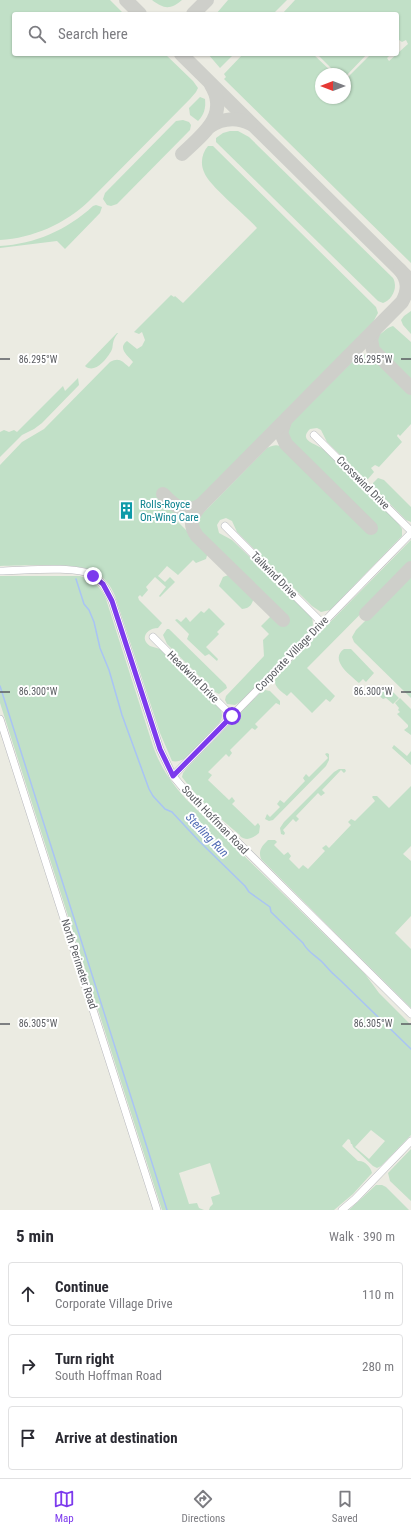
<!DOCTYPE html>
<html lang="en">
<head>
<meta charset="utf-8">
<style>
  :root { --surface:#fff; --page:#f7f7f7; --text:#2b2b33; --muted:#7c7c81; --line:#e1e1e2; --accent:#7c3aed }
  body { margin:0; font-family:"Roboto Condensed",sans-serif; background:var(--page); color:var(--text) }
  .compass { position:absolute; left:315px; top:68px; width:36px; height:36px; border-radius:50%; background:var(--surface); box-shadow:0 1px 3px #0004; rotate:270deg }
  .stop { position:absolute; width:12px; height:12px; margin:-9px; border:3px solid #7c3aed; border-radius:50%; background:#fff }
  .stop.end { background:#7c3aed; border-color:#fff; box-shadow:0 1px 4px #0008 }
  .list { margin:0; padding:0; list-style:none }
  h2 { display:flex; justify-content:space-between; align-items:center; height:52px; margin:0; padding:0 16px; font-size:17px }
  h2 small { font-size:13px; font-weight:400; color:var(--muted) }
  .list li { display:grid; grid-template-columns:26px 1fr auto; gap:12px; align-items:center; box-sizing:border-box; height:64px; margin:0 8px 8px; padding:0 8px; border:1px solid var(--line); border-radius:4px }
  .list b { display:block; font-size:15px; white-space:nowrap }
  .list p { margin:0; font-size:13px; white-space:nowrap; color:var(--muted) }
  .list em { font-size:13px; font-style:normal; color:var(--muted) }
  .icon { flex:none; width:22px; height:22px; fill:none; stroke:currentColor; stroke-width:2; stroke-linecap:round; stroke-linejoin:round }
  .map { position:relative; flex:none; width:411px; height:1210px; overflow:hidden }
  .search { position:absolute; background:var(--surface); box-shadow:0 1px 3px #0004; left:12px; right:12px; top:12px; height:44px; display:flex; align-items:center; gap:10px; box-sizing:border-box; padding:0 14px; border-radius:4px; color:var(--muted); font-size:15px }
  .sheet { height:268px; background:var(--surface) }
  nav { display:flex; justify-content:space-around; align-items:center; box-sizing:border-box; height:56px; border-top:1px solid var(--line); background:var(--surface); font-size:11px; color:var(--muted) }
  nav a { display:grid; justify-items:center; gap:2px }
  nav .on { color:var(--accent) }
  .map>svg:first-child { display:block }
</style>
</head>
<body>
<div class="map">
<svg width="411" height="1210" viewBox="0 0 411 1210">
  <rect width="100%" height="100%" fill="#ebebe2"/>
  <g fill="#c1e0c7" fill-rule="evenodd">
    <path d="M0 0H110L124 14H14V54H165L193 81 198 88 196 92 190 99 89 201C65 224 33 238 0 240Z"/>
    <path d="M152 0H182C170 10 164 9 152 0Z"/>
    <polygon points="228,0 287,0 273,14 216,14"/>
    <polygon points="295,0 411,0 411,263 224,79 226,77 224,74 243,54 313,54 334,74 321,74 321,98 345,98 345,95 350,91 345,86 345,80 371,54 389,54 390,55 387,58 389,61 408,44 406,40 402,42 399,40 397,42 397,14 282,14"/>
    <polygon points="208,54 234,54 220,68"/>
    <polygon points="317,54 367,54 345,77 345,74 337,74"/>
    <path d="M200 97 205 99C206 108 204 115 198 121L190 115 189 108Z"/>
    <polygon points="183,120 189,122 191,125 190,130 117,204 111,206 107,205 103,199 105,193 176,121"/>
    <path d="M230 131H238L249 137 393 278C398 287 393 299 383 303L378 301 216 142V138L223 133Z"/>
    <path d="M208 146H213L376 307 378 313 372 324 178 522 208 552 206 559 196 563 193 560 178 575 167 566 158 576 165 582 170 577 175 582 160 597 159 596 166 587 155 577 146 587 148 590 142 597 140 595 138 597 139 600 162 623 158 628C147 628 139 639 150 646 153 647 157 648 160 649L219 707C223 713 223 718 219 723L184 759C180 761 176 762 172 761L160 733 115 596C111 586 104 576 93 571 76 562 22 566 0 566V465L22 442 44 429 110 362C119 357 122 361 129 367L133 362C128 356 117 348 127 341L137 349 142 346 145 340 142 332 139 334 134 332 171 295 174 297 175 296 183 303 257 228C245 214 209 186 204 172 200 163 202 153 208 146Z"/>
    <path d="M96 205 102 207 100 213 65 249 57 241 0 248V246C35 244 67 230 93 206Z"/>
    <polygon points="411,311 411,334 403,325 401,320 404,316"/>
    <path d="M393 326 411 342V382C404 375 380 352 377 345 376 340 378 335 383 332 386 329 389 327 393 326Z"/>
    <path d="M117 333H118C110 343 115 347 110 353 105 361 94 374 85 366Z"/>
    <path d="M362 354 372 356 411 393V424L400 436 398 434 397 436 402 442 379 467 375 465 371 468 374 472 368 479H365L327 442 321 430 317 428 310 429C298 441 315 443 323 449L398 523 402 529V536L330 610 321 612 312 606 237 532 232 521 226 518 220 520 217 525 219 533 232 540 309 614C314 620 314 625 310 631L240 702 235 705 227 704 225 700 226 696 264 656 263 640 269 634 261 626 272 615 281 624 287 618 208 541C203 532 194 527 201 515L267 448C281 441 282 449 292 456L371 533 376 527 298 450 287 435 290 424 357 357Z"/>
    <polygon points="78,378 79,385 42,423 34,429 22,435 0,457 0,432 4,430 9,432 14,430 17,432 63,386 65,391"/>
    <polygon points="378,478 384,480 411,507 411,522 406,520 373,487 373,483"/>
    <path d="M411 540V563L307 668 335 696 330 702 326 699 312 713 291 692 287 696C281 691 272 686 276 677Z"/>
    <path d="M231 574 254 597C252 604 251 608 242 609L219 586 223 577Z"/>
    <polygon points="411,575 411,698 354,642 352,637 356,630"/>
    <path d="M0 576H80C93 580 101 587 106 599L153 746C161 769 174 787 191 804L365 974 379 993 411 1025V1135L381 1166 377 1168 373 1166 353 1147 352 1144H351L350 1140 348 1139 342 1146 358 1161C364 1160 371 1167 372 1173L353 1194 334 1210H209L210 1207 213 1204 211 1197 220 1194 210 1163 179 1173 189 1204 197 1203 199 1208 204 1210H162L0 703ZM371 1130 385 1141 369 1159 355 1147Z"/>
    <polygon points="209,608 225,624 217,632 219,634 206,647 218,659 217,661 209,654 205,656 187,639 189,634 175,620 177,619 181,622 186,617 190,622 201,611 204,613"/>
    <polygon points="167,629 169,629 226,685 227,688 219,694 215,692 167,644 163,635"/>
    <path d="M344 649H351L374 673 366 682 363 679 359 683C350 675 329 660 344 649Z"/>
    <polygon points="386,685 399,698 393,704 386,698 383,699 377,694"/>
    <path d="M265 690 270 691 280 701V705L276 703 255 724 258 727 255 730 252 728 230 750 232 753 229 757 226 754 208 772 212 775 208 780 229 800 232 797 235 801 232 804 255 826 258 823 260 826 259 833C253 838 247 842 240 836V835C219 818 198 799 182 777L183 773 187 768 260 693Z"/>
    <polygon points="400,698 411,709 411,735 404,730 408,727 408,725 397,714 400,712 398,710 399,708 395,703"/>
    <polygon points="394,745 407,756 411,751 411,765 392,748"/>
    <polygon points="327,753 329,754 329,760 326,766 273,820 269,821 265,819 267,814 270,817 280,807 277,804 280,800 284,803 305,781 303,778 306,774 309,777 328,758 325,754"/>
    <polygon points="345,769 346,771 344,773 341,770 322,790 325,793 321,796 318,793 296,816 299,819 296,822 293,819 283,830 285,833 284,835 281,834 280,828 284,822 334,772 339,769"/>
    <path d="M411 786V846L403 854 411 861V916L395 933 411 949V1008L261 859C258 850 262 846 268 840H275L277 842 274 845 284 855 288 852 291 856 289 859 299 869 303 865 308 869 325 851 322 848 326 845 329 848 351 825 348 822 351 819 355 821 375 801 372 797 373 796H377L389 808Z"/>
    <polygon points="411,1149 411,1201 390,1181 388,1173"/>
    <polygon points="376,1185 382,1185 386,1187 409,1210 349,1210"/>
  </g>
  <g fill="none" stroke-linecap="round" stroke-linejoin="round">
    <g stroke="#a9c4f4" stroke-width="1.5">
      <path d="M76 579 84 604 89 610 94 622 100 648 109 670 122 715 149 789 153 796 165 809 172 812 199 841 245 886 249 892 270 907 271 912 303 943C308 953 317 956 324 964 329 970 334 975 340 980L411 1049"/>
      <polyline points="0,686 167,1210"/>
    </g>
    <g stroke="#cecfca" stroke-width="14">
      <polyline points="126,0 140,14"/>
      <polyline points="193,14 207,0"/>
      <polyline points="181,54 406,276"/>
      <path d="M209 127C222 118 237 117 251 124"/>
      <path d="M182 154C202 135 230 115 211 85"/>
      <polyline points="374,331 371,339 373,350 411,388"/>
      <polyline points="285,421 281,433 286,444 371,528"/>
      <path d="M163 494C174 506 185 515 201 505"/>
      <polyline points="366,614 411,568"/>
      <path d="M283 620 197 536C188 524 192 515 201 505L402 302C409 290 408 280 400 270"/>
    </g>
    <defs>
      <g id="minor">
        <polyline points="314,435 411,531"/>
        <polyline points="225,526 322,623"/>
        <path d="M0 571C21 571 75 565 92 575 103 581 107 591 112 601L160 749 173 776 184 789 411 1014"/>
        <polyline points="153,637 232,716"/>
        <polyline points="0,719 157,1210"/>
        <polyline points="173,776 411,533"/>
        <polyline points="342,1210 355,1199 411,1141"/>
      </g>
    </defs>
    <use href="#minor" stroke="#b7b8bd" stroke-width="8"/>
    <use href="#minor" stroke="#fff" stroke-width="7"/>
  </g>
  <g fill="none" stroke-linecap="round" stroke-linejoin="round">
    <polyline stroke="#7c3aed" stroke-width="5" points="93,576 103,584 112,601 160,749 173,776 232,716"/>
  </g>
  <path fill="none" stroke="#5a5c61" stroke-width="1.5" d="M0 359H10M401 359H411M0 692H10M401 692H411M0 1024H10M401 1024H411"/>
  <defs>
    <symbol id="building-bare" viewBox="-9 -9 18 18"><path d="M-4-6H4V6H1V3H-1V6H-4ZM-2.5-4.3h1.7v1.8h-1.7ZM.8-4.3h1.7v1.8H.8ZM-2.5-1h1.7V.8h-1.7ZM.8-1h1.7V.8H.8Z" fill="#0f9aa8" stroke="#fff" stroke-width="2.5" paint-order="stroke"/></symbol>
  </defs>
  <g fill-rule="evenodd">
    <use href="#building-bare" x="114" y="498" width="25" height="25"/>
  </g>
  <g text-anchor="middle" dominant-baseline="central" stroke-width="4" stroke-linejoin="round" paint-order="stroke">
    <g font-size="11" fill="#5a5c61" stroke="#fff">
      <text transform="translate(363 483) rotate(45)">Crosswind Drive</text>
      <text transform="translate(274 575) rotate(45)">Tailwind Drive</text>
      <text transform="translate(292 654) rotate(-46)">Corporate Village Drive</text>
      <text transform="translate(193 677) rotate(45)">Headwind Drive</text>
      <text transform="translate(215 820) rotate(46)">South Hoffman Road</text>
      <text transform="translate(79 964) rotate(72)">North Perimeter Road</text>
    </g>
    <g font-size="11" fill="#0d838f" stroke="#fff" text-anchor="start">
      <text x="140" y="504">Rolls-Royce<tspan x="140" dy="13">On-Wing Care</tspan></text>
    </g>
    <g font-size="12" font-style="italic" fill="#4f6bb4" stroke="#fff">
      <text transform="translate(207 835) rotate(46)">Sterling Run</text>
    </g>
  </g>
  <g font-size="10" text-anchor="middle" fill="#5a5c61" stroke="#fff" stroke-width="4" stroke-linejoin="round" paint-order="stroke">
    <text x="373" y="363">86.295°W</text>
    <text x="38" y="363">86.295°W</text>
    <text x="38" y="695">86.300°W</text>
    <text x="373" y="695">86.300°W</text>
    <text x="38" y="1027">86.305°W</text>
    <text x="373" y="1027">86.305°W</text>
  </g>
</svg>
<svg class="compass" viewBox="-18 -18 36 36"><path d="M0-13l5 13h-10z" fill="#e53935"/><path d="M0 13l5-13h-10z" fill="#7c7c81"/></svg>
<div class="stop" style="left:232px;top:716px"></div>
<div class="stop end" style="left:93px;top:576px"></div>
<div class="search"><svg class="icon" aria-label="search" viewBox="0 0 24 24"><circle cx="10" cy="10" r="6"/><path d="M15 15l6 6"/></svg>Search here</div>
</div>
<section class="sheet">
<h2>5 min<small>Walk · 390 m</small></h2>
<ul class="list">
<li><svg class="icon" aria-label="ahead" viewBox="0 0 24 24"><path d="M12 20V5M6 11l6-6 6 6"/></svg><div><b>Continue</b><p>Corporate Village Drive</p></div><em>110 m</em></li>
<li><svg class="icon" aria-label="right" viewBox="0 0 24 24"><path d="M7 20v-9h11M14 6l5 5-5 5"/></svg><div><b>Turn right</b><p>South Hoffman Road</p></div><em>280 m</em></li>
<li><svg class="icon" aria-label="arrive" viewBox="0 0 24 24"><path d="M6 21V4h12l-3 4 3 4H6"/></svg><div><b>Arrive at destination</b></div></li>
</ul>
</section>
<nav>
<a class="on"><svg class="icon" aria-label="map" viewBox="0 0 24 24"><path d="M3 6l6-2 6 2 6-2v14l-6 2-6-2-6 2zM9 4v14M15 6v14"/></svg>Map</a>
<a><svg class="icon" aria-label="directions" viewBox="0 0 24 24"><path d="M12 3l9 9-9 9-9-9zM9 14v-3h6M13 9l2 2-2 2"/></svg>Directions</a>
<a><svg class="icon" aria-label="saved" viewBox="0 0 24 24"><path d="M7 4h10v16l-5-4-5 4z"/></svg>Saved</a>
</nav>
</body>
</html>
